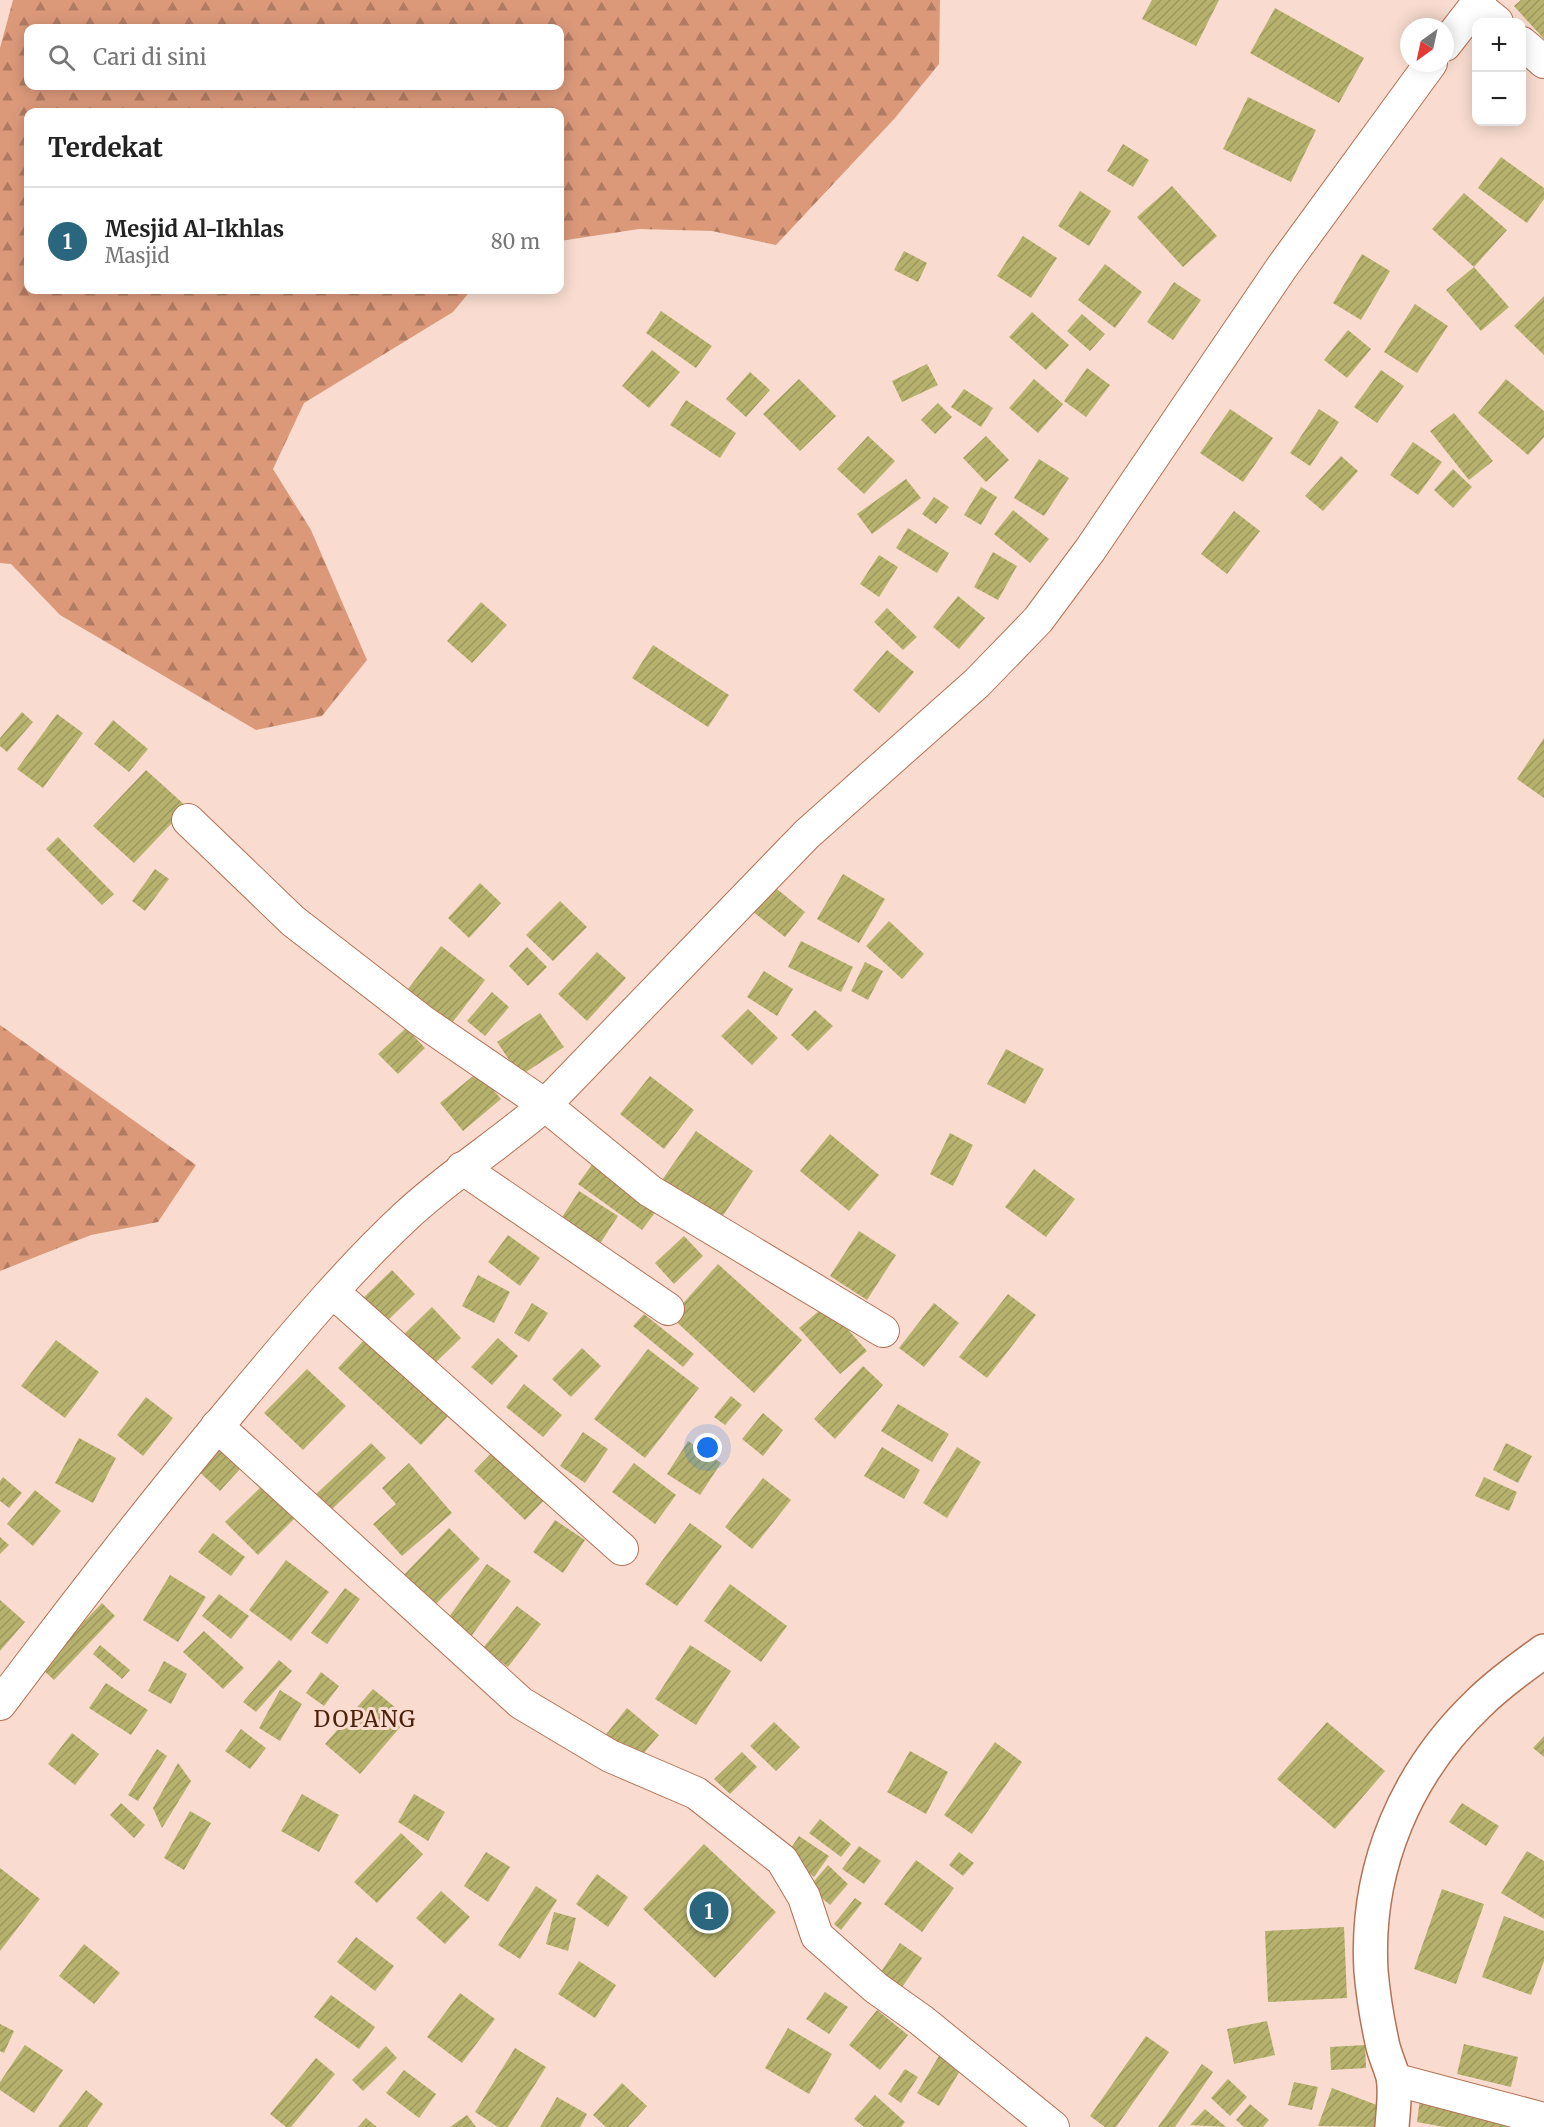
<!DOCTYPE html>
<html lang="id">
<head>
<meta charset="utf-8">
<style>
  :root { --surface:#fff; --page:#f6f6f6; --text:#222; --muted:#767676; --line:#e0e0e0; --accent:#2a677e }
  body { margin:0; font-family:Merriweather,serif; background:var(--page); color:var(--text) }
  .controls { position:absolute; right:18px; top:18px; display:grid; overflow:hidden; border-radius:12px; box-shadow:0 3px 15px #0003 }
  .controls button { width:54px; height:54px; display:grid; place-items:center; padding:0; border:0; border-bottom:2px solid var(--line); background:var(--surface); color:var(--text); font:30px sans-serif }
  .compass { position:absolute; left:1400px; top:18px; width:54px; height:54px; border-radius:50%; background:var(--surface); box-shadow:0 3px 15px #0003; rotate:213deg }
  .you { position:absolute; left:708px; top:1448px; width:21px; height:21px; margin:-15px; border:4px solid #fff; border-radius:50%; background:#1a73e8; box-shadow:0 0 0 9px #1a73e833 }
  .badge { display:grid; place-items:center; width:39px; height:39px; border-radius:50%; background:var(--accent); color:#fff; font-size:20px; font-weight:700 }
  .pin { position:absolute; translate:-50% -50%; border:3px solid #fff; box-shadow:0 2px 6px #0006 }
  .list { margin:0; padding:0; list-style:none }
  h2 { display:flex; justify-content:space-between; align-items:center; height:78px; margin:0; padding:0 24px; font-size:26px }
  h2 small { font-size:20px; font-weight:400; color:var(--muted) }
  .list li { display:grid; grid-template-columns:39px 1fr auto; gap:18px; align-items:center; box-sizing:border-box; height:108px; padding:0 24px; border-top:2px solid var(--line) }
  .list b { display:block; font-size:22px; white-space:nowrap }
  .list p { margin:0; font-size:20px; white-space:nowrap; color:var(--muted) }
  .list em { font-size:20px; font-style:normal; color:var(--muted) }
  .icon { flex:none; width:33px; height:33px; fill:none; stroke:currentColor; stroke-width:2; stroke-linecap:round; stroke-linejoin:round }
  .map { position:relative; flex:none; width:1544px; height:2127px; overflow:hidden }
  .search { position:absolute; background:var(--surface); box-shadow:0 3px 15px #0003; left:24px; top:24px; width:540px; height:66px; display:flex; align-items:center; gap:15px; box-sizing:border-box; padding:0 21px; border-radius:12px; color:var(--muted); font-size:22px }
  .panel { position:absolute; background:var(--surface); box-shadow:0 3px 15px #0003; left:24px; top:108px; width:540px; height:186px; border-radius:12px }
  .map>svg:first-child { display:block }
</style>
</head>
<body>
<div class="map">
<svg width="1544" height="2127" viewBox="0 0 1544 2127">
  <defs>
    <pattern id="forest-firs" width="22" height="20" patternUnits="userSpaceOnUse" patternTransform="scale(1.5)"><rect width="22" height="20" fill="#db997a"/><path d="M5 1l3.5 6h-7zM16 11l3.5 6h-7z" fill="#b17b62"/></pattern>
    <pattern id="building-hatch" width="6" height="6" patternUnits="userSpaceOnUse" patternTransform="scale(1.5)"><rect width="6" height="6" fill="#b6b26d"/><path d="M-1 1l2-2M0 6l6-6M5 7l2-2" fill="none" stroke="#9c985d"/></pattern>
  </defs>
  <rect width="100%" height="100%" fill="#f9dccf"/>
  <g fill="url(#forest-firs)" fill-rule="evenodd">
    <path d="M13 0H940L939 64 895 118 776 245 712 231 639 229 560 241V112H28V290H471L453 312 304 403 273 469 311 530 367 660 322 716 256 730 60 615 11 564 0 563V48ZM28 28H560V86H28Z"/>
    <polygon points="0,1025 196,1165 158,1222 91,1235 0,1271"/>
  </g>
  <g fill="url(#building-hatch)">
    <polygon points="1152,0 1219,0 1196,46 1142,19"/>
    <polygon points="1521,0 1544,0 1544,39 1514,6"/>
    <polygon points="1275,8 1364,58 1339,103 1250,53"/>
    <polygon points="1248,97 1316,130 1291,182 1223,149"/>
    <polygon points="1123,144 1149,160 1133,187 1107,171"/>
    <polygon points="1501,157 1544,188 1544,199 1527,223 1478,188"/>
    <polygon points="1172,186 1217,236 1183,267 1137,217"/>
    <polygon points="1080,191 1111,211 1089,246 1058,226"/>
    <polygon points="1464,193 1507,230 1474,267 1432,229"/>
    <polygon points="1023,236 1057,258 1031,298 997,276"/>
    <polygon points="904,251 927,263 918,282 894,270"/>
    <polygon points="1362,254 1390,271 1361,320 1333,303"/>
    <polygon points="1105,264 1142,292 1115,328 1078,300"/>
    <polygon points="1474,267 1509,307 1481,331 1446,290"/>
    <polygon points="1174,282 1201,300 1173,340 1147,322"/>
    <polygon points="1544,296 1544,355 1514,326"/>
    <polygon points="1415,304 1448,326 1417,373 1384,352"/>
    <polygon points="661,311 712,346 696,368 646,333"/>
    <polygon points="1032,312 1069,345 1046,370 1009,337"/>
    <polygon points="1082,314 1105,334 1090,351 1067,331"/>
    <polygon points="1348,330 1371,349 1347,378 1324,360"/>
    <polygon points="652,350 680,372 649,408 622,386"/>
    <polygon points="927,364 938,385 902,402 892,381"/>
    <polygon points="1087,368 1110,385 1086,417 1064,401"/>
    <polygon points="1381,370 1404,386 1377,423 1354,407"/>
    <polygon points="750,372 770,390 746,417 726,399"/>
    <polygon points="799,379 836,416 800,451 763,414"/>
    <polygon points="1034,379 1063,404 1038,433 1009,408"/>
    <polygon points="1506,379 1544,411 1544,437 1528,455 1478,413"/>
    <polygon points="964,389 993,408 981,427 951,407"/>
    <polygon points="686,400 736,433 720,458 670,425"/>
    <polygon points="938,403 952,417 935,434 921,420"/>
    <polygon points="1230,409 1273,438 1243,482 1200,453"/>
    <polygon points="1319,409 1339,422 1310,466 1290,453"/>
    <polygon points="1454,413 1493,461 1469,480 1430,431"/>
    <polygon points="868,436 895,461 864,494 837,469"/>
    <polygon points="986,436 1009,460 986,482 963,458"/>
    <polygon points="1413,442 1442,462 1418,495 1390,475"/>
    <polygon points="1341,456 1358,471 1323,511 1305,496"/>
    <polygon points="1039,459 1069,478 1044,516 1014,498"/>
    <polygon points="1453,469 1472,487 1453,508 1434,490"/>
    <polygon points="906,479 921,498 872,534 857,514"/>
    <polygon points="981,487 997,497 981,525 964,515"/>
    <polygon points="934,497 949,507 936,524 922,514"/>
    <polygon points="1013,510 1049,539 1030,563 994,534"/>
    <polygon points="1234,511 1260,531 1227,574 1201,554"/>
    <polygon points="908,528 949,553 937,573 896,548"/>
    <polygon points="993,552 1017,566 998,600 974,587"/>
    <polygon points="879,555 898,567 879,597 860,584"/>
    <polygon points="958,596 985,618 959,649 933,627"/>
    <polygon points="481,602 507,625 472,663 447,641"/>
    <polygon points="887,608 917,637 903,650 874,622"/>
    <polygon points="653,645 729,695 708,727 632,678"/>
    <polygon points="887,650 914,672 879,713 853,690"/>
    <polygon points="22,712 33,722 7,752 0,746 0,738"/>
    <polygon points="57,714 83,733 43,788 17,769"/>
    <polygon points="113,720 148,749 129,772 94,744"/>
    <polygon points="1544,738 1544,798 1517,779"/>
    <polygon points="146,770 187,807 134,863 93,826"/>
    <polygon points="58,837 114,894 102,905 46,849"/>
    <polygon points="155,869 169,879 145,911 132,901"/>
    <polygon points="843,874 885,899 859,943 817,919"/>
    <polygon points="480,883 501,903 469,938 448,918"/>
    <polygon points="772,885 805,912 785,937 752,911"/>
    <polygon points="560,901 587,927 553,961 526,935"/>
    <polygon points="889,921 924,954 902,979 866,946"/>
    <polygon points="801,941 853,967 841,992 788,967"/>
    <polygon points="441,946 485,980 452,1023 408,989"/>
    <polygon points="527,947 547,967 528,986 509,966"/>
    <polygon points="597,952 626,978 587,1021 558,994"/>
    <polygon points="865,962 883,971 868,1000 851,991"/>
    <polygon points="764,971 793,989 777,1016 747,997"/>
    <polygon points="492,992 509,1007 485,1036 467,1021"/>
    <polygon points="748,1009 778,1038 752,1065 721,1036"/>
    <polygon points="815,1010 833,1026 808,1051 791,1035"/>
    <polygon points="540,1013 564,1047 520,1076 497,1042"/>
    <polygon points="406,1028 425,1048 398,1074 378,1054"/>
    <polygon points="1006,1049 1044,1069 1025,1104 987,1084"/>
    <polygon points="478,1072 501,1099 463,1131 440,1103"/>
    <polygon points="650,1076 694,1110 664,1149 620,1114"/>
    <polygon points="696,1131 753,1171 718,1223 660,1183"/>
    <polygon points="950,1133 973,1145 953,1186 930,1174"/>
    <polygon points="830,1134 879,1175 849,1211 800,1171"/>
    <polygon points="596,1159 660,1206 642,1230 578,1184"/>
    <polygon points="1034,1169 1075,1199 1046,1237 1005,1207"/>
    <polygon points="579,1191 618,1216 594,1253 555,1228"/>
    <polygon points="859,1231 896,1255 867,1300 830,1276"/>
    <polygon points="508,1235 540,1258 520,1286 488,1262"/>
    <polygon points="684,1236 703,1256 674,1284 655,1263"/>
    <polygon points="718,1264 802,1340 754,1393 671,1317"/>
    <polygon points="392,1270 415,1294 382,1326 358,1303"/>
    <polygon points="478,1275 510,1292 494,1323 462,1306"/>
    <polygon points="1008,1294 1036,1315 987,1378 959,1357"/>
    <polygon points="532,1303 548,1313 529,1342 514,1333"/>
    <polygon points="934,1303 959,1323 924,1367 899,1348"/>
    <polygon points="826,1305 867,1351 840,1374 799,1328"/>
    <polygon points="432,1307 461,1338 429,1369 400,1338"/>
    <polygon points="644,1314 694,1354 683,1367 633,1326"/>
    <polygon points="498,1338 518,1356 492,1385 471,1367"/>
    <polygon points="365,1339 448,1416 421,1445 338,1368"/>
    <polygon points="56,1340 99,1372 65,1418 21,1386"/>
    <polygon points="582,1348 601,1366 571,1397 552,1379"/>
    <polygon points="648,1349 699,1388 645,1458 594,1419"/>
    <polygon points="863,1366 883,1385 835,1439 814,1419"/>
    <polygon points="307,1369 346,1406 303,1450 264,1413"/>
    <polygon points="524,1384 562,1415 543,1437 506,1407"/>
    <polygon points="731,1396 742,1405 725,1425 714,1417"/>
    <polygon points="146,1397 173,1418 143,1456 117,1435"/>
    <polygon points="898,1404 949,1434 932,1462 881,1431"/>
    <polygon points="763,1413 783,1430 763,1456 742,1439"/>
    <polygon points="583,1432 608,1449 585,1483 560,1466"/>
    <polygon points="221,1434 249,1459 220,1491 193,1466"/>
    <polygon points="79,1438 116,1458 93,1503 55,1483"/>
    <polygon points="688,1441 721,1463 700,1495 667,1474"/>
    <polygon points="371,1443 386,1458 330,1511 315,1495"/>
    <polygon points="1506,1443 1532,1456 1518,1483 1493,1470"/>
    <polygon points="500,1444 551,1493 525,1520 474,1471"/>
    <polygon points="882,1447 920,1470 904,1499 864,1476"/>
    <polygon points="957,1447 981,1462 947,1518 923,1503"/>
    <polygon points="409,1463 452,1513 402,1556 373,1524 396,1504 382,1488"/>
    <polygon points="634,1463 676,1495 655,1524 612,1492"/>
    <polygon points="3,1477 22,1493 9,1508 0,1501 0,1481"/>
    <polygon points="1484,1477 1517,1492 1509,1511 1475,1496"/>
    <polygon points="763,1478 791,1500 752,1549 725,1527"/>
    <polygon points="264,1484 296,1517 258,1555 225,1522"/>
    <polygon points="35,1490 61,1511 33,1546 7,1524"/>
    <polygon points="555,1520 585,1540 563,1573 533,1552"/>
    <polygon points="690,1523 722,1546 677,1606 645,1584"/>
    <polygon points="449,1528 480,1559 432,1608 401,1578"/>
    <polygon points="213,1533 245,1557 231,1576 198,1552"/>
    <polygon points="0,1537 9,1545 0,1554"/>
    <polygon points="286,1560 329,1592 291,1641 249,1610"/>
    <polygon points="487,1564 511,1581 470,1638 446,1621"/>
    <polygon points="170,1575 206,1597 178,1642 143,1620"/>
    <polygon points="730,1584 787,1626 761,1662 704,1621"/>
    <polygon points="345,1588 360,1599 327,1644 311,1633"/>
    <polygon points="219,1594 249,1616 231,1639 202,1616"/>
    <polygon points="0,1600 25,1622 0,1651"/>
    <polygon points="102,1603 115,1616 54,1680 40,1667"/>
    <polygon points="517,1606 541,1624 508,1667 483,1648"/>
    <polygon points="204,1631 244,1668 223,1689 183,1652"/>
    <polygon points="100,1645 130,1670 122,1679 93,1654"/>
    <polygon points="690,1645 731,1671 696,1725 655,1699"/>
    <polygon points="279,1660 292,1671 256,1712 243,1702"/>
    <polygon points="164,1661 187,1674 171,1704 148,1691"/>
    <polygon points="321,1672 339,1686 324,1706 306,1693"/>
    <polygon points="106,1683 148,1710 131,1735 89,1708"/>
    <polygon points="373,1689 408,1718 360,1774 325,1744"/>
    <polygon points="280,1690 302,1704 280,1741 259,1728"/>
    <polygon points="627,1708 659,1735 632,1767 600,1742"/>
    <polygon points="774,1722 800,1747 776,1771 750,1746"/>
    <polygon points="1327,1722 1385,1771 1335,1829 1277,1779"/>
    <polygon points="241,1729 266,1748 250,1769 225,1751"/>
    <polygon points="72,1733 99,1754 75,1785 48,1764"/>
    <polygon points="1544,1736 1544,1757 1533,1748"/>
    <polygon points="995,1742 1022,1762 972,1834 944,1815"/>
    <polygon points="157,1749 167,1756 138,1801 128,1795"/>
    <polygon points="910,1751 948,1772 926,1814 887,1792"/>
    <polygon points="742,1752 757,1767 730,1794 714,1779"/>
    <polygon points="178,1763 191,1781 162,1828 153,1808"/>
    <polygon points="302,1794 339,1815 319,1852 281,1831"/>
    <polygon points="414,1794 445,1812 428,1841 398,1822"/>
    <polygon points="121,1803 145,1825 134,1838 110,1815"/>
    <polygon points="1462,1803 1499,1826 1486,1846 1449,1822"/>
    <polygon points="190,1811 211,1823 184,1870 164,1858"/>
    <polygon points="820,1819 851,1844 841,1857 809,1833"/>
    <polygon points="401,1833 423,1854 377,1903 354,1882"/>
    <polygon points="799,1836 829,1856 814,1877 785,1857"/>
    <polygon points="704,1844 776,1912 715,1978 643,1909"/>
    <polygon points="859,1846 881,1861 864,1884 842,1869"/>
    <polygon points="1527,1851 1544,1861 1544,1919 1501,1893"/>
    <polygon points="486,1852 510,1867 488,1902 464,1886"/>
    <polygon points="959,1852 974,1863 963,1876 949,1865"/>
    <polygon points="916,1860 954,1888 922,1932 884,1904"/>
    <polygon points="828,1865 848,1884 830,1905 809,1887"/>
    <polygon points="0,1868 40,1899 0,1951"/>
    <polygon points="597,1874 628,1897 608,1927 576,1904"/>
    <polygon points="536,1886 557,1900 520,1959 498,1945"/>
    <polygon points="1442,1889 1484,1904 1456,1984 1414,1969"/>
    <polygon points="441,1891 470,1917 445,1944 416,1918"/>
    <polygon points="855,1898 862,1903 841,1930 834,1924"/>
    <polygon points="554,1912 576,1918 568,1951 546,1944"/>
    <polygon points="1504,1916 1544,1931 1544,1961 1531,1995 1482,1977"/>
    <polygon points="1344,1927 1347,1998 1268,2002 1265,1931"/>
    <polygon points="356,1937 394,1966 375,1991 337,1962"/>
    <polygon points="900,1943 922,1958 896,1996 875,1981"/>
    <polygon points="84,1944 120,1973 94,2004 59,1976"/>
    <polygon points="579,1961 616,1985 595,2018 558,1994"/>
    <polygon points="825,1992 848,2007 829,2034 806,2019"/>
    <polygon points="460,1993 495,2019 462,2063 427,2037"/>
    <polygon points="331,1995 375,2027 359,2049 314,2017"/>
    <polygon points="877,2010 908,2035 880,2070 849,2045"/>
    <polygon points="1267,2021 1275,2055 1234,2064 1227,2029"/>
    <polygon points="0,2024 14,2031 4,2053 0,2051"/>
    <polygon points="788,2028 832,2054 809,2094 765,2068"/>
    <polygon points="1146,2036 1169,2052 1116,2127 1105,2127 1090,2116"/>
    <polygon points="1464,2044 1518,2057 1511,2087 1457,2074"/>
    <polygon points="25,2045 63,2070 34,2113 0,2090 0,2082"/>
    <polygon points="1365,2045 1366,2068 1331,2070 1330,2047"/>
    <polygon points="386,2046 397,2058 363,2091 352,2080"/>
    <polygon points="515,2048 546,2067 508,2127 498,2127 475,2112"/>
    <polygon points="939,2056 961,2069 939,2106 917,2093"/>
    <polygon points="316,2058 335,2074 291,2127 286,2127 270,2114"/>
    <polygon points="1202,2064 1213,2072 1175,2127 1158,2127"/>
    <polygon points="905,2069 918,2077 901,2103 888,2094"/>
    <polygon points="404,2070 436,2094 419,2118 386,2093"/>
    <polygon points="1228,2079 1247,2097 1230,2116 1211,2098"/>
    <polygon points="1294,2082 1318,2087 1312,2110 1288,2105"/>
    <polygon points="622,2083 647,2106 628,2127 606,2127 593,2115"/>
    <polygon points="1332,2088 1382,2107 1375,2127 1318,2126"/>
    <polygon points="86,2090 103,2104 87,2127 58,2127"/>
    <polygon points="875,2095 905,2122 901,2127 864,2127 854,2119"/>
    <polygon points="557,2097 587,2114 580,2127 540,2127"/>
    <polygon points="1420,2099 1520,2127 1444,2127 1417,2122"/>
    <polygon points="1250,2104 1269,2120 1263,2127 1244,2127 1236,2120"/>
    <polygon points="1205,2109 1226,2127 1190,2125"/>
    <polygon points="467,2115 476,2127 450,2127"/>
    <polygon points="366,2118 377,2127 358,2127"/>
  </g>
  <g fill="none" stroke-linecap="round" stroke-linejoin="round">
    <defs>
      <g id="street">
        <polyline points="1476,5 1497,22"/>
        <polyline points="1522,43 1544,62"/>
        <polyline points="1445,45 1480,0"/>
        <polyline points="188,820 293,921 422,1021 545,1105 650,1191 883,1331"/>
        <polyline points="462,1168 668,1309"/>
        <polyline points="333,1292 622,1549"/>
        <polyline points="217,1426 521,1703 610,1756 696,1793 782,1860 804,1897 817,1936 876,1988 921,2020 1053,2127"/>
        <path d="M0 1704C78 1600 158 1497 242 1397 294 1335 347 1271 406 1216 450 1175 500 1144 545 1105L807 834 977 683 1038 620 1090 550 1282 267 1431 63"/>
        <polyline points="1393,2079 1544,2119"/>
      </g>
      <path id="secondary" d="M1392 2127C1393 2111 1396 2092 1393 2077 1390 2065 1384 2054 1382 2042 1377 2019 1373 1994 1371 1971 1365 1868 1406 1772 1480 1702 1499 1683 1522 1667 1544 1651"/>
    </defs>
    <use href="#street" stroke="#b37255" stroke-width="34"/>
    <use href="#secondary" stroke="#b37255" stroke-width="36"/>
    <use href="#street" stroke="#fff" stroke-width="32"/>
    <use href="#secondary" stroke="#fff" stroke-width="33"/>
  </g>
  <g text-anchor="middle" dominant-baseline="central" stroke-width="6" stroke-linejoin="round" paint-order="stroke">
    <g font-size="22" letter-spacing="1.5" fill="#4d220b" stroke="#f9dccf">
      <text x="365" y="1719">DOPANG</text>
    </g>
  </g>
</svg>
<div class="controls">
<button>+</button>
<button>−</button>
</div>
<svg class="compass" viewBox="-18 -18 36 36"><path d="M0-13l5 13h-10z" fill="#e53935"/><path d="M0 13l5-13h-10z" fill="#767676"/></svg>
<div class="you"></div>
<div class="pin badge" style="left:709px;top:1911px">1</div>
<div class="search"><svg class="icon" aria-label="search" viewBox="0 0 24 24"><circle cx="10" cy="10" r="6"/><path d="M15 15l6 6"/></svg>Cari di sini</div>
<section class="panel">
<h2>Terdekat<small></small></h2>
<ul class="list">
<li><span class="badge">1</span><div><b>Mesjid Al-Ikhlas</b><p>Masjid</p></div><em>80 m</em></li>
</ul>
</section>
</div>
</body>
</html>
